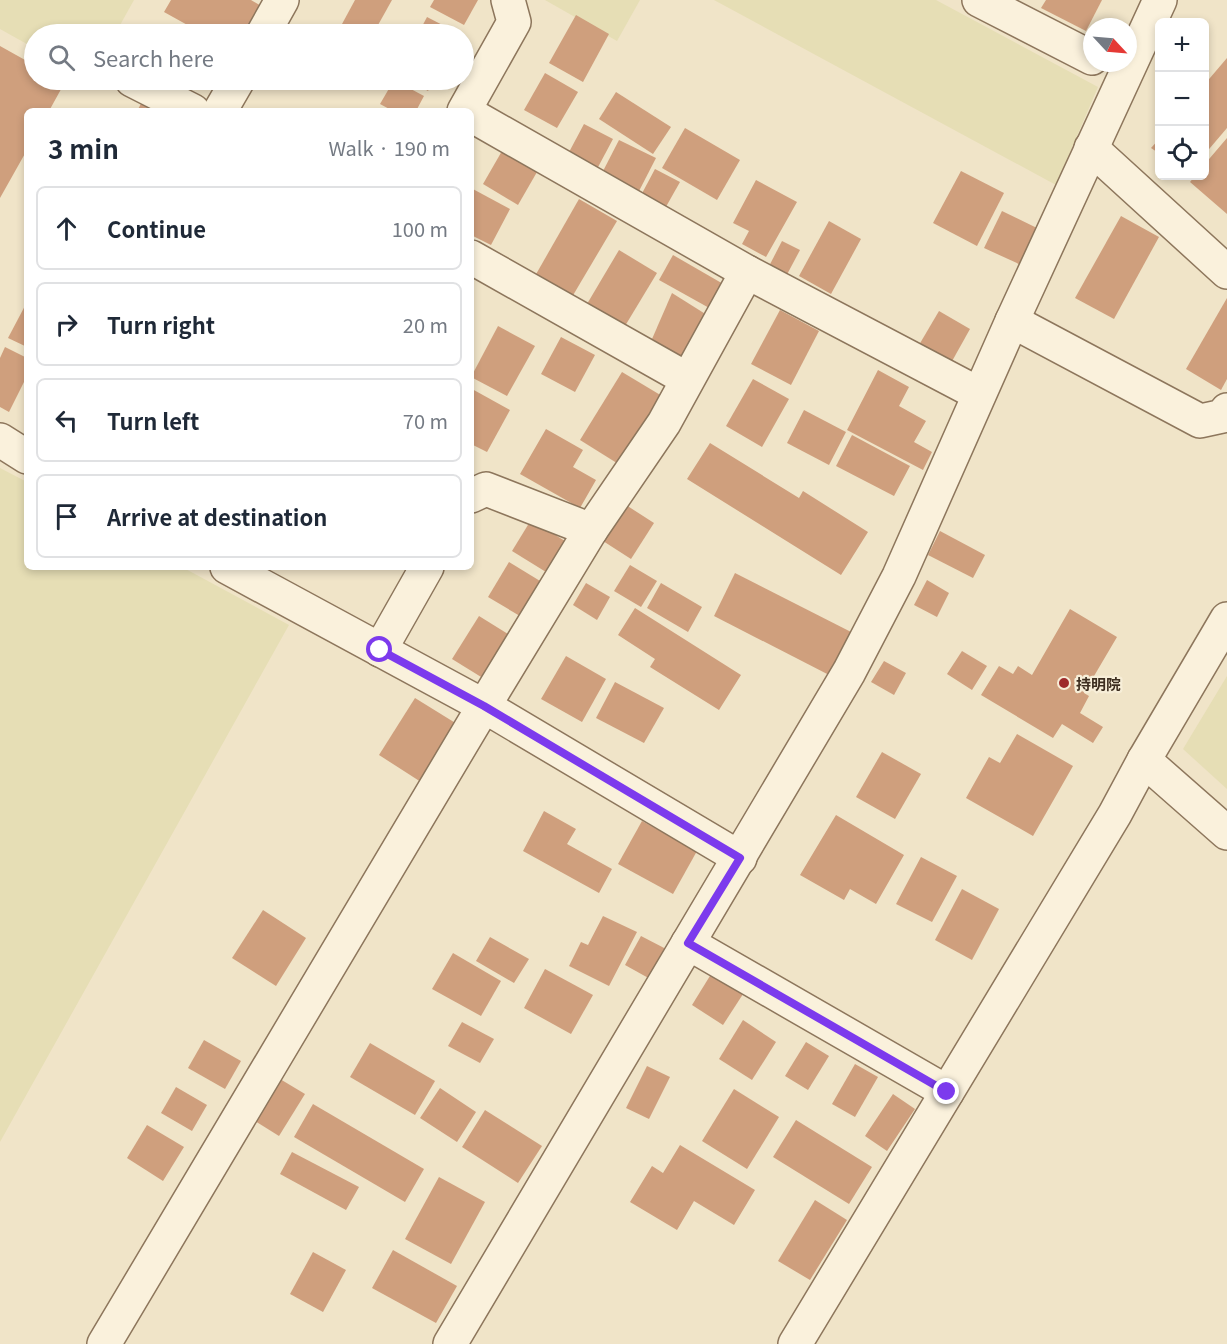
<!DOCTYPE html>
<html lang="en">
<head>
<meta charset="utf-8">
<style>
  :root { --surface:#fff; --page:#f6f6f7; --text:#1f2937; --muted:#747a83; --line:#e0e1e3 }
  body { margin:0; font-family:Georgia,"Noto Sans JP",serif; background:var(--page); color:var(--text) }
  .controls { position:absolute; right:18px; top:18px; display:grid; overflow:hidden; border-radius:9px; box-shadow:0 3px 9px #0003 }
  .controls button { width:54px; height:54px; display:grid; place-items:center; padding:0; border:0; border-bottom:2px solid var(--line); background:var(--surface); color:var(--text); font:30px sans-serif }
  .compass { position:absolute; left:1083px; top:18px; width:54px; height:54px; border-radius:50%; background:var(--surface); box-shadow:0 3px 9px #0003; rotate:116deg }
  .stop { position:absolute; width:18px; height:18px; margin:-14px; border:4px solid #7c3aed; border-radius:50%; background:#fff }
  .stop.end { background:#7c3aed; border-color:#fff; box-shadow:0 2px 6px #0008 }
  .list { margin:0; padding:0; list-style:none }
  h2 { display:flex; justify-content:space-between; align-items:center; height:78px; margin:0; padding:0 24px; font-size:26px }
  h2 small { font-size:20px; font-weight:400; color:var(--muted) }
  .list li { display:grid; grid-template-columns:39px 1fr auto; gap:18px; align-items:center; box-sizing:border-box; height:84px; margin:0 12px 12px; padding:0 12px; border:2px solid var(--line); border-radius:9px }
  .list b { display:block; font-size:22px; white-space:nowrap }
  .list em { font-size:20px; font-style:normal; color:var(--muted) }
  .icon { flex:none; width:33px; height:33px; fill:none; stroke:currentColor; stroke-width:2; stroke-linecap:round; stroke-linejoin:round }
  .map { position:relative; flex:none; width:1227px; height:1344px; overflow:hidden }
  .search { position:absolute; background:var(--surface); box-shadow:0 3px 9px #0003; left:24px; top:24px; width:450px; height:66px; display:flex; align-items:center; gap:15px; box-sizing:border-box; padding:0 21px; border-radius:33px; color:var(--muted); font-size:22px }
  .panel { position:absolute; background:var(--surface); box-shadow:0 3px 9px #0003; left:24px; top:108px; width:450px; height:462px; border-radius:9px }
  .map>svg:first-child { display:block }
</style>
</head>
<body>
<div class="map">
<svg width="1227" height="1344" viewBox="0 0 1227 1344">
  <rect width="100%" height="100%" fill="#f0e4c8"/>
  <g fill="#e6deb5">
    <polygon points="0,0 134,0 115,34 34,34 34,48 0,29"/>
    <polygon points="545,0 640,0 617,41"/>
    <polygon points="714,0 936,0 1098,87 1056,185"/>
    <polygon points="0,468 27,482 27,567 182,567 289,625 0,1142"/>
    <polygon points="1227,676 1227,789 1183,749"/>
  </g>
  <g fill="#cf9f7d">
    <polygon points="171,0 251,0 263,7 247,34 198,34 200,32 164,12"/>
    <polygon points="355,0 392,0 373,34 361,34 342,24"/>
    <polygon points="434,0 478,0 464,25 430,7"/>
    <polygon points="1046,0 1102,0 1086,31 1041,8"/>
    <polygon points="576,15 609,34 583,82 549,63"/>
    <polygon points="427,17 460,34 418,34"/>
    <polygon points="0,46 34,65 34,80 60,80 65,82 49,111 27,111 27,150 0,198"/>
    <polygon points="1227,58 1227,128 1204,155 1204,85"/>
    <polygon points="545,73 578,92 557,128 524,110"/>
    <polygon points="326,80 349,80 344,88"/>
    <polygon points="394,80 424,96 416,111 393,111 380,104"/>
    <polygon points="408,80 434,80 428,91"/>
    <polygon points="616,92 671,127 653,154 599,119"/>
    <polygon points="142,102 160,111 137,111"/>
    <polygon points="584,124 613,139 597,169 568,154"/>
    <polygon points="685,128 740,160 717,200 662,168"/>
    <polygon points="1160,138 1160,154 1151,148"/>
    <polygon points="1227,138 1227,214 1190,182 1195,176 1204,176 1204,165"/>
    <polygon points="619,140 656,158 638,193 601,175"/>
    <polygon points="502,151 537,172 518,205 483,184"/>
    <polygon points="655,169 680,182 663,212 639,199"/>
    <polygon points="961,171 1004,193 977,246 933,223"/>
    <polygon points="756,180 797,202 766,257 742,244 749,231 733,223"/>
    <polygon points="471,188 510,209 491,245 471,235"/>
    <polygon points="579,199 617,221 572,297 535,276"/>
    <polygon points="1002,211 1039,229 1021,265 984,248"/>
    <polygon points="1121,216 1159,237 1114,319 1075,298"/>
    <polygon points="829,221 861,239 831,294 799,276"/>
    <polygon points="782,241 800,250 783,282 766,272"/>
    <polygon points="619,250 657,273 625,326 587,304"/>
    <polygon points="673,255 725,285 711,309 659,280"/>
    <polygon points="672,293 707,315 683,359 652,339"/>
    <polygon points="1227,298 1227,379 1221,390 1186,369"/>
    <polygon points="27,302 27,347 8,338"/>
    <polygon points="780,310 819,331 791,385 751,364"/>
    <polygon points="939,311 970,329 951,363 919,345"/>
    <polygon points="498,326 535,346 507,396 471,377"/>
    <polygon points="561,337 595,355 575,392 541,374"/>
    <polygon points="5,347 27,358 27,376 9,412 0,407 0,358"/>
    <polygon points="878,370 909,387 899,406 926,421 914,442 932,452 923,470 847,430"/>
    <polygon points="622,372 662,396 620,465 580,440"/>
    <polygon points="753,379 789,399 762,447 726,426"/>
    <polygon points="472,389 510,410 487,452 471,444"/>
    <polygon points="804,410 846,432 829,465 787,443"/>
    <polygon points="546,429 583,450 573,467 596,480 580,508 520,474"/>
    <polygon points="852,435 910,466 894,496 836,466"/>
    <polygon points="710,443 799,498 803,491 868,532 841,575 687,479"/>
    <polygon points="626,505 654,523 631,559 603,541"/>
    <polygon points="531,520 565,541 546,572 512,551"/>
    <polygon points="940,531 985,555 973,578 928,555"/>
    <polygon points="509,562 545,584 525,619 488,597"/>
    <polygon points="630,565 657,581 641,607 614,591"/>
    <polygon points="735,573 855,634 833,677 714,616"/>
    <polygon points="927,580 949,593 937,617 914,605"/>
    <polygon points="586,583 610,597 597,620 573,605"/>
    <polygon points="661,583 702,607 688,632 647,608"/>
    <polygon points="635,608 741,675 719,710 650,667 655,659 618,635"/>
    <polygon points="1070,609 1117,637 1084,693 1089,696 1080,713 1103,727 1093,743 1062,724 1053,738 981,695 999,666 1013,674 1018,666 1032,675"/>
    <polygon points="479,616 513,637 486,680 452,659"/>
    <polygon points="962,651 987,666 972,690 947,674"/>
    <polygon points="566,656 606,679 582,722 541,699"/>
    <polygon points="884,661 906,673 894,695 871,682"/>
    <polygon points="615,682 664,708 644,743 596,718"/>
    <polygon points="415,698 457,724 421,782 379,755"/>
    <polygon points="1017,734 1073,766 1033,836 966,798 989,757 1000,763"/>
    <polygon points="882,752 921,774 895,819 856,797"/>
    <polygon points="544,811 576,829 567,844 612,869 599,893 523,851"/>
    <polygon points="836,815 904,855 876,904 850,889 844,900 800,875"/>
    <polygon points="642,821 697,851 673,894 618,864"/>
    <polygon points="921,857 957,876 932,922 896,904"/>
    <polygon points="962,889 999,909 972,960 935,940"/>
    <polygon points="263,910 306,938 276,986 232,958"/>
    <polygon points="603,916 637,932 609,986 569,966 581,942 588,945"/>
    <polygon points="641,936 668,950 652,980 625,965"/>
    <polygon points="490,937 529,959 514,983 476,961"/>
    <polygon points="453,953 501,981 481,1016 432,989"/>
    <polygon points="545,969 593,995 571,1034 524,1008"/>
    <polygon points="713,971 745,991 723,1025 692,1005"/>
    <polygon points="743,1020 776,1042 752,1080 719,1059"/>
    <polygon points="462,1022 494,1039 480,1063 448,1046"/>
    <polygon points="204,1040 241,1061 225,1089 188,1068"/>
    <polygon points="806,1042 829,1056 808,1090 785,1076"/>
    <polygon points="370,1043 435,1081 415,1115 350,1077"/>
    <polygon points="855,1064 878,1077 855,1117 832,1104"/>
    <polygon points="647,1066 670,1077 649,1119 626,1108"/>
    <polygon points="280,1079 305,1094 279,1136 255,1121"/>
    <polygon points="176,1087 207,1105 192,1131 161,1113"/>
    <polygon points="440,1088 476,1112 457,1142 420,1118"/>
    <polygon points="734,1089 779,1117 747,1169 702,1141"/>
    <polygon points="893,1094 915,1109 887,1151 865,1136"/>
    <polygon points="313,1104 424,1169 405,1202 294,1137"/>
    <polygon points="485,1110 542,1146 518,1183 462,1147"/>
    <polygon points="796,1120 872,1167 849,1204 773,1157"/>
    <polygon points="147,1125 184,1147 163,1181 127,1158"/>
    <polygon points="680,1145 755,1190 734,1225 694,1201 677,1230 630,1202 652,1166 663,1173"/>
    <polygon points="292,1152 359,1187 346,1210 280,1174"/>
    <polygon points="439,1177 485,1202 451,1264 405,1239"/>
    <polygon points="815,1200 847,1220 810,1280 778,1261"/>
    <polygon points="393,1250 457,1286 436,1323 372,1288"/>
    <polygon points="313,1252 346,1270 323,1312 290,1294"/>
  </g>
  <g fill="none" stroke-linecap="round" stroke-linejoin="round">
    <defs>
      <g id="minor">
        <polyline points="979,0 1092,58"/>
        <polyline points="263,34 282,0"/>
        <polyline points="132,80 193,111"/>
        <polyline points="220,111 238,80"/>
        <polyline points="464,111 514,22 508,0"/>
        <polyline points="471,115 747,272"/>
        <polyline points="1091,148 1227,272"/>
        <polyline points="471,257 687,379"/>
        <polyline points="1012,321 1200,421 1223,416 1227,410"/>
        <polyline points="0,440 27,457"/>
        <polyline points="471,496 486,489 591,530"/>
        <polyline points="227,567 484,706 740,858"/>
        <polyline points="380,650 427,567"/>
        <polyline points="1144,760 1227,833"/>
        <polyline points="688,943 947,1092"/>
        <polyline points="104,1344 484,706 591,530 664,423 747,272 979,394"/>
        <polyline points="450,1344 849,672 899,576 1012,321 1160,0"/>
        <polyline points="795,1344 1115,814 1144,760 1227,619"/>
      </g>
    </defs>
    <use href="#minor" stroke="#8d765c" stroke-width="36"/>
    <use href="#minor" stroke="#faf1dc" stroke-width="33"/>
  </g>
  <g fill="none" stroke-linecap="round" stroke-linejoin="round">
    <polyline stroke="#7c3aed" stroke-width="8" points="380,650 484,706 740,858 688,943 947,1092"/>
  </g>
  <circle fill="#9e2a2b" stroke="#f7eed8" stroke-width="2" cx="1064" cy="683" r="6"/>
  <g text-anchor="middle" dominant-baseline="central" stroke-width="4.5" stroke-linejoin="round" paint-order="stroke">
    <g font-size="15" font-weight="bold" fill="#3d2e20" stroke="#f7eed8" text-anchor="start">
      <text x="1076" y="683">持明院</text>
    </g>
  </g>
</svg>
<div class="controls">
<button>+</button>
<button>−</button>
<button><svg class="icon" aria-label="locate" viewBox="0 0 24 24"><circle cx="12" cy="12" r="6"/><path d="M12 2v4M12 18v4M2 12h4M18 12h4"/></svg></button>
</div>
<svg class="compass" viewBox="-18 -18 36 36"><path d="M0-13l5 13h-10z" fill="#e53935"/><path d="M0 13l5-13h-10z" fill="#747a83"/></svg>
<div class="stop" style="left:380px;top:650px"></div>
<div class="stop end" style="left:947px;top:1092px"></div>
<div class="search"><svg class="icon" aria-label="search" viewBox="0 0 24 24"><circle cx="10" cy="10" r="6"/><path d="M15 15l6 6"/></svg>Search here</div>
<section class="panel">
<h2>3 min<small>Walk · 190 m</small></h2>
<ul class="list">
<li><svg class="icon" aria-label="ahead" viewBox="0 0 24 24"><path d="M12 20V5M6 11l6-6 6 6"/></svg><div><b>Continue</b></div><em>100 m</em></li>
<li><svg class="icon" aria-label="right" viewBox="0 0 24 24"><path d="M7 20v-9h11M14 6l5 5-5 5"/></svg><div><b>Turn right</b></div><em>20 m</em></li>
<li><svg class="icon" aria-label="left" viewBox="0 0 24 24"><path d="M17 20v-9H6M10 6l-5 5 5 5"/></svg><div><b>Turn left</b></div><em>70 m</em></li>
<li><svg class="icon" aria-label="arrive" viewBox="0 0 24 24"><path d="M6 21V4h12l-3 4 3 4H6"/></svg><div><b>Arrive at destination</b></div></li>
</ul>
</section>
</div>
</body>
</html>
